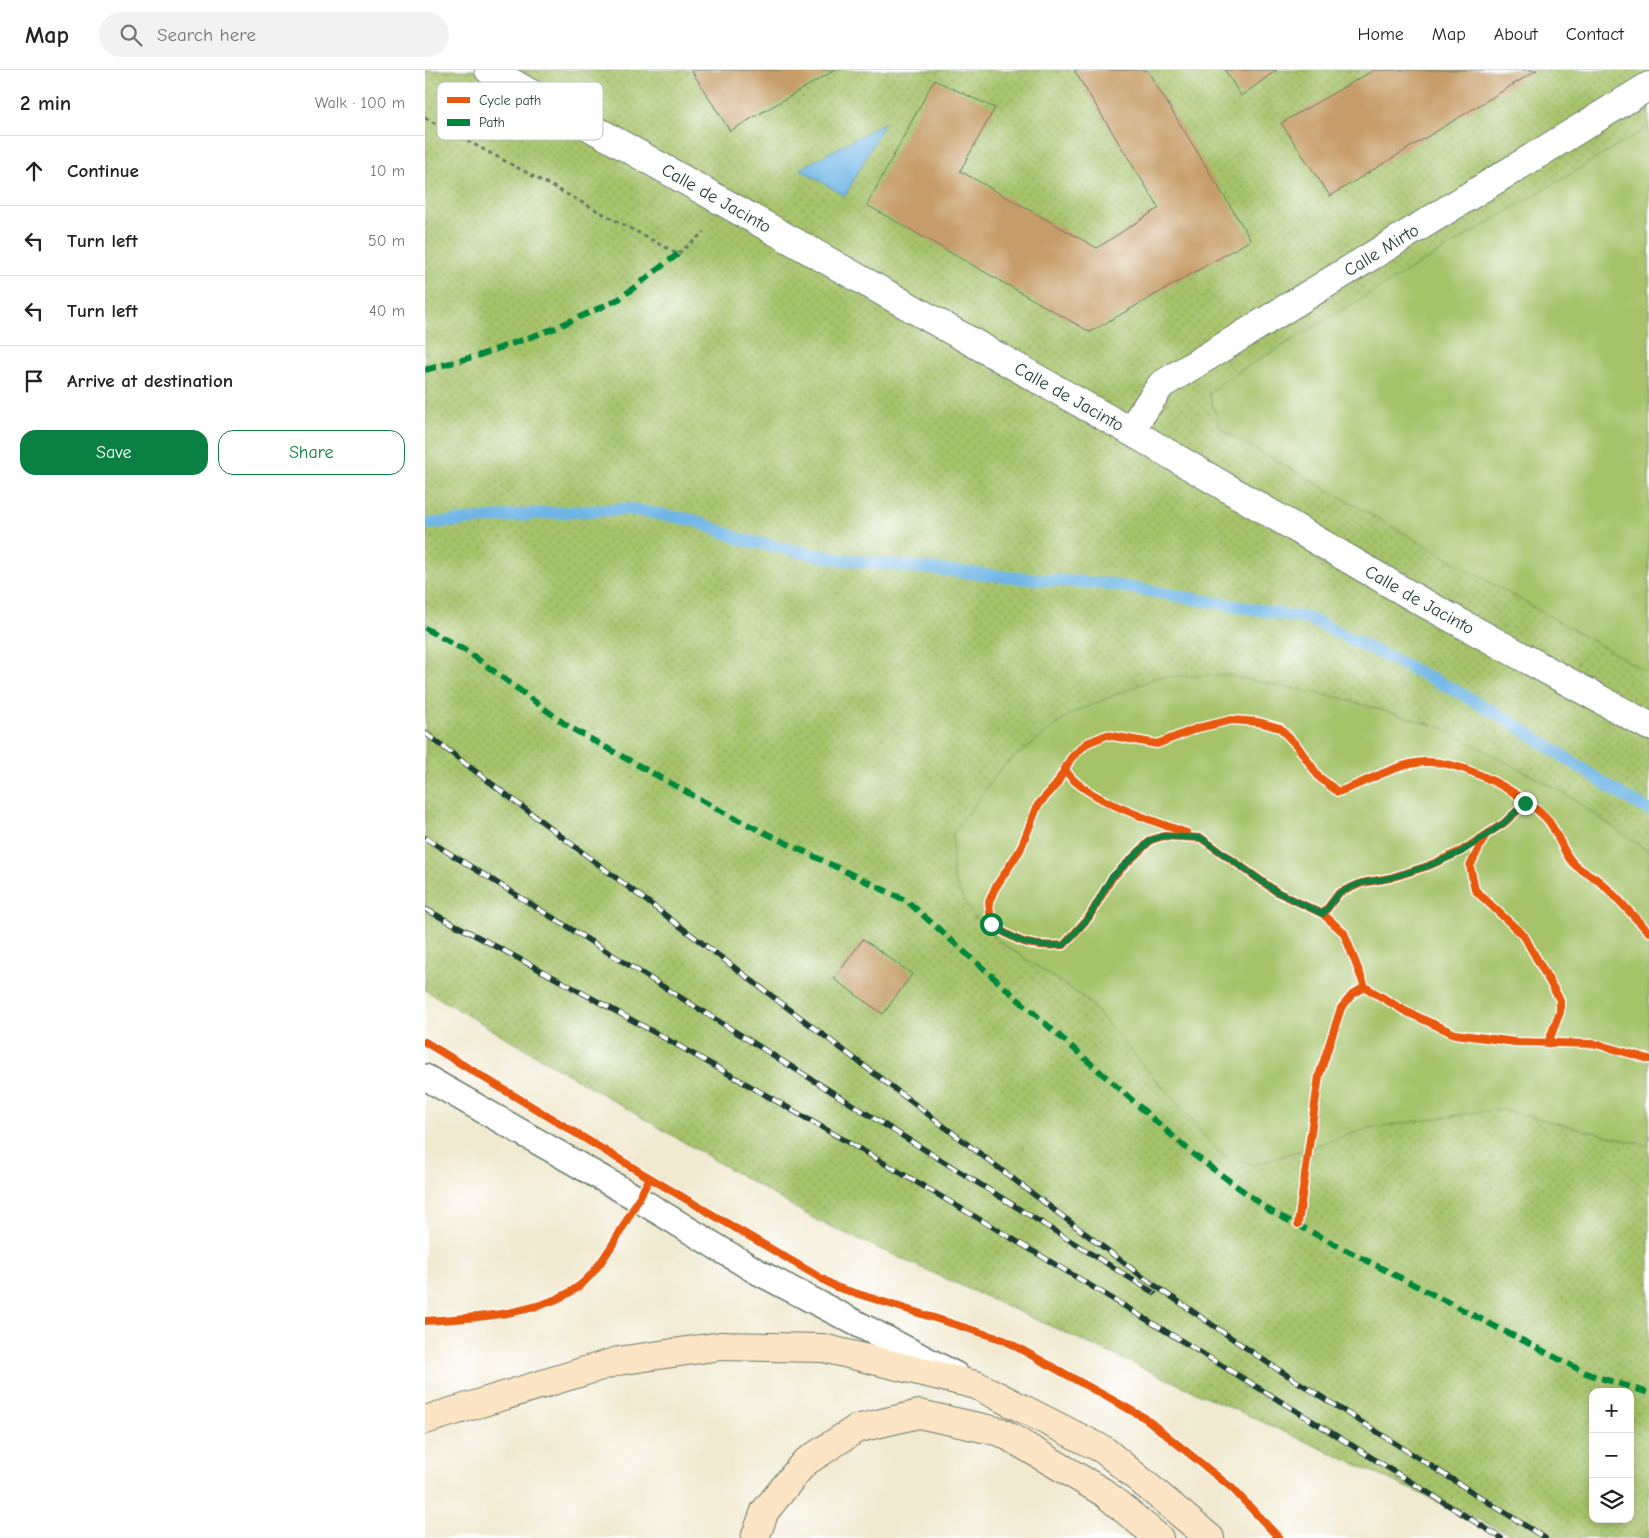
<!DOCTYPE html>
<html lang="en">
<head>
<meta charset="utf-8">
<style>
  :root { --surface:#fff; --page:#f2f2f2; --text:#202124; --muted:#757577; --line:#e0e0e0; --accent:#0b8043 }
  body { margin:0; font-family:"Comic Neue",sans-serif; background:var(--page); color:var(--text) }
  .controls { position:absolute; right:15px; bottom:15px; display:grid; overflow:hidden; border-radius:10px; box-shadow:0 2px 8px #0003 }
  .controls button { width:45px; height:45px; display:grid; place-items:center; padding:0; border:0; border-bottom:1px solid var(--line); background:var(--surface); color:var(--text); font:25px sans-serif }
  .stop { position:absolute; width:15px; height:15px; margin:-11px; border:4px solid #0b8043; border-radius:50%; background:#fff }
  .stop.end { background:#0b8043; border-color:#fff; box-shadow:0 1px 5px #0008 }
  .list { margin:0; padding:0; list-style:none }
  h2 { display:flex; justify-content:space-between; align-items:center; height:65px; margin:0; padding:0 20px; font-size:21px }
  h2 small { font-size:16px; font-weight:400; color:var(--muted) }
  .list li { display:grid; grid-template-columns:32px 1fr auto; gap:15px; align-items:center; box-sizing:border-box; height:70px; padding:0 20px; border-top:1px solid var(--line) }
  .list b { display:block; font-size:19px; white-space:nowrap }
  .list em { font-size:16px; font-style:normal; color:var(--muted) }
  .actions { display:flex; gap:10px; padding:15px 20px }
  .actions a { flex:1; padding:11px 0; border:1px solid var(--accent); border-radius:15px; text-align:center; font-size:18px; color:var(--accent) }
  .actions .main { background:var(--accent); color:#fff }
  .icon { flex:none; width:28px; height:28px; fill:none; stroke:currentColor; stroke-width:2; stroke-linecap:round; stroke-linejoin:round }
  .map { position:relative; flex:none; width:1224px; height:1468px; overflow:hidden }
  header { display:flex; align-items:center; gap:30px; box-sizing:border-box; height:70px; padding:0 25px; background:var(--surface); border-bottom:1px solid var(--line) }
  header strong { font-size:24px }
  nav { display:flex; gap:28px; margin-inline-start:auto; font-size:18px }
  .search { width:350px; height:45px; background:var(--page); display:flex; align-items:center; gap:12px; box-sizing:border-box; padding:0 18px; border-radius:28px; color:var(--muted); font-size:19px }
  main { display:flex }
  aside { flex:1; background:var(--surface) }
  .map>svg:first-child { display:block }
</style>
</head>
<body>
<header>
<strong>Map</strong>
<div class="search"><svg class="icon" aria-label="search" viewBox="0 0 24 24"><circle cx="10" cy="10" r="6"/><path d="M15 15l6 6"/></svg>Search here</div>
<nav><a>Home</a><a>Map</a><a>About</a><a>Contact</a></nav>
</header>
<main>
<aside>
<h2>2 min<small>Walk · 100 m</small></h2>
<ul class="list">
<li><svg class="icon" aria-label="ahead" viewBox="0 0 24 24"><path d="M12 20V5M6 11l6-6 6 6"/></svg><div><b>Continue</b></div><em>10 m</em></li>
<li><svg class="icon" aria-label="left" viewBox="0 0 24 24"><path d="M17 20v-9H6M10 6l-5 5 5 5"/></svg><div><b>Turn left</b></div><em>50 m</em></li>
<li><svg class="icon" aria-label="left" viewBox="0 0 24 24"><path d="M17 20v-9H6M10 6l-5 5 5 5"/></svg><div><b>Turn left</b></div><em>40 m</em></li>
<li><svg class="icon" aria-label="arrive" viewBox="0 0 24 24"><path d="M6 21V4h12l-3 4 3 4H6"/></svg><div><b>Arrive at destination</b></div></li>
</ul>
<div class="actions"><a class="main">Save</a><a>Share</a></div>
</aside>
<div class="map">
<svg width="1224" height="1468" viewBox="0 0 1224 1468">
  <defs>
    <pattern id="park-dots" width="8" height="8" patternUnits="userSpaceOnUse" patternTransform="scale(1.25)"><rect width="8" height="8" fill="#a6c36a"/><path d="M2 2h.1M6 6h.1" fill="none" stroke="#87a058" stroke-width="1.8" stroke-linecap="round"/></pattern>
  </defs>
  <rect width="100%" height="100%" fill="#fff"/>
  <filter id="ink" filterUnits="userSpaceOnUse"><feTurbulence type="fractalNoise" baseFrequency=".02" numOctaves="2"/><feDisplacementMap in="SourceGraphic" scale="10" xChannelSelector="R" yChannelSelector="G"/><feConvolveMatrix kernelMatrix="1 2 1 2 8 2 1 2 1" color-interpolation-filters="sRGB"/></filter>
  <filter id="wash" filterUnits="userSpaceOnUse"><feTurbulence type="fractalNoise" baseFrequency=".0096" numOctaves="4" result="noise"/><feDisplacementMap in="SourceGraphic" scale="20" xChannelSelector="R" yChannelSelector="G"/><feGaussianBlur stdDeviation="1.12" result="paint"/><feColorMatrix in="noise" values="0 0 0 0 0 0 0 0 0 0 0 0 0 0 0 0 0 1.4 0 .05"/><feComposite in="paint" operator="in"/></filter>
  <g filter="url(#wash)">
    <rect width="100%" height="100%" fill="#f1e9d0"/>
    <path fill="url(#park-dots)" stroke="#62804f" fill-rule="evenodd" d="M0 0H1224V1468H1094L393 1151 0 920ZM1168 1322H1205V1449H1168Z"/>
    <g fill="#a6c36a" stroke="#62804f">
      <polygon points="1224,57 1224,603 796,359 784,324 800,310"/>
      <polygon points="800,605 915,628 1017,658 1139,723 1224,782 1224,1076 1075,1039 945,1058 829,1095 796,1084 661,929 574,871 555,854 540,833 528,806 528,764 576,698 647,643 733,607"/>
    </g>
    <polygon fill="#6eb5e5" stroke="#46798c" points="460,52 420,126 375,99"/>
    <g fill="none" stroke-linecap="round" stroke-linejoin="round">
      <polyline stroke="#6eb5e5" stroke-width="12" points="0,454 106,444 204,439 268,450 318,470 412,489 594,508 684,514 885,549 1024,617 1085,651 1197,725 1224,740"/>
    </g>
    <g id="blocks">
      <g fill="#c69d67">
        <polygon points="266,0 410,0 305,61"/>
        <polygon points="649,0 722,0 826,170 665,262 442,135 509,10 570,38 535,101 672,178 734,138"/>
        <polygon points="800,0 852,0 816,26"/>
        <polygon points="949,0 1112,0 905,126 856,53"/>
        <polygon points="438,869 487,904 458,944 409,909"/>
      </g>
    </g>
  </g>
  <g filter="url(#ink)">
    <use href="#blocks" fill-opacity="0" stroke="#68796b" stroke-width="1"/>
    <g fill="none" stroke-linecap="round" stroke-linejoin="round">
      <defs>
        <polyline id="lane" points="0,1007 213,1129 331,1201 531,1305"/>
        <g id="street">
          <path id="s1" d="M64 0 705 361 990 528 1224 656"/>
          <path id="s2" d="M705 361 736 315 1224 16"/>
        </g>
        <g id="secondary">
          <polyline points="0,1350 193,1291 296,1276 398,1278 551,1315 679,1380 785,1468"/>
          <polyline points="330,1468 340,1441 379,1393 431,1359 494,1344 576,1362 678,1422 734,1468"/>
        </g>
      </defs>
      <use href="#lane" stroke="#68796b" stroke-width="28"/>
      <use href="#street" stroke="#68796b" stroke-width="30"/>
      <use href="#secondary" stroke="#68796b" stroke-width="30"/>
      <polyline stroke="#68796b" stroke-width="3" stroke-dasharray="4 4" stroke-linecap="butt" points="0,48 253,184 279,162"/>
      <use href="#lane" stroke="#fff" stroke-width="25"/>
      <use href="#street" stroke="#fff" stroke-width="28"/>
      <use href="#secondary" stroke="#fce5c4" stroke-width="28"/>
      <defs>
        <g id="rail">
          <polyline points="0,663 719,1208 843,1293 1120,1468"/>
          <polyline points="0,768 729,1223"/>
          <path d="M0 839C369 1031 723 1248 1076 1468"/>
        </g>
      </defs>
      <use href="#rail" stroke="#1f3d34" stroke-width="5.5"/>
      <use href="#rail" stroke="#fff" stroke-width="4" stroke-dasharray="11" stroke-linecap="butt"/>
      <g stroke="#00873e" stroke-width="6" stroke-dasharray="12 6" stroke-linecap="butt">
        <polyline points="0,300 55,285 128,259 194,229 253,184"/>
        <polyline points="0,558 43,582 144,657 305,746 482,831 769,1085 847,1142 1163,1304 1224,1323"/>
      </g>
      <defs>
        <g id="cycleway">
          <path d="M640 699C655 728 729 751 762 763"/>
          <polyline points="1060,766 1045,796 1050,820 1099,866 1135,930 1135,942 1123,973"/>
          <polyline points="898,844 914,823 937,813 965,808 1003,796 1036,781 1079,753 1101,733"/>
          <path d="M1224 862C1206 845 1190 823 1170 808 1163 803 1154 800 1148 793 1136 780 1132 759 1121 748 1094 721 1037 690 999 692 969 694 941 713 913 722L894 707 873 677 855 658 833 652 807 650 773 658 732 674 682 665 662 673 646 688 631 715 613 735 595 780 570 818 564 832 566 854C594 873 605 877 639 875L664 847 687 808 726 770 739 766 776 768 852 822 898 844 919 863 940 917 980 941 1030 964 1090 972 1171 974 1224 989"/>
          <polyline points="0,972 225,1108 411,1217 579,1270 720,1348 808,1419 854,1468"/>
          <polyline points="873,1154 894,1006 916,938 928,924 940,917"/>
          <path d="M0 1251C46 1248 117 1245 154 1216 179 1198 209 1136 225 1108"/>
        </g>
      </defs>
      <use href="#cycleway" stroke="#fff" stroke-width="11"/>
      <use href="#cycleway" stroke="#e8590c" stroke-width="8"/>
    </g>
  </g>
  <g fill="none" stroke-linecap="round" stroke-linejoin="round" filter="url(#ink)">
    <path stroke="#0b8043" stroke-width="6" d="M566 854C594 873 605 877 639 875L664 847 686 808 726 770 738 766 776 768 852 822 898 844 914 823 936 813 965 808 1003 796 1036 782 1079 753 1100 733"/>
  </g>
  <g text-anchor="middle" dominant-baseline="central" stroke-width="5" stroke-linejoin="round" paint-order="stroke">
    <g font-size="18" fill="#1f3d34" stroke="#fff">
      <text stroke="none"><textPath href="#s1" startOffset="261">Calle de Jacinto</textPath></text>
      <text stroke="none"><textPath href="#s2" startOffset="314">Calle Mirto</textPath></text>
      <text stroke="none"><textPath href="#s1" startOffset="666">Calle de Jacinto</textPath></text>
      <text stroke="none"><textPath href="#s1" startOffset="1071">Calle de Jacinto</textPath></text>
    </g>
  </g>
  <rect x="12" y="12" width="166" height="58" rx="8" fill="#fff" stroke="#bcc5c2" stroke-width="1"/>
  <rect x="22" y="27" width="23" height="6" fill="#e8590c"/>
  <rect x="22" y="49" width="23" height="7" fill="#00873e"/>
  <g font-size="14" fill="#1f3d34">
    <text x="54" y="35">Cycle path</text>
    <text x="54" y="57">Path</text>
  </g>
</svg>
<div class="controls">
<button>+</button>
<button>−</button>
<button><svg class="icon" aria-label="layers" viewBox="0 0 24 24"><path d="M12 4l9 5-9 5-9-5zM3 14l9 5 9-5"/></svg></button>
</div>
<div class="stop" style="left:566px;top:854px"></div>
<div class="stop end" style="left:1100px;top:733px"></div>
</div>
</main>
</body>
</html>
